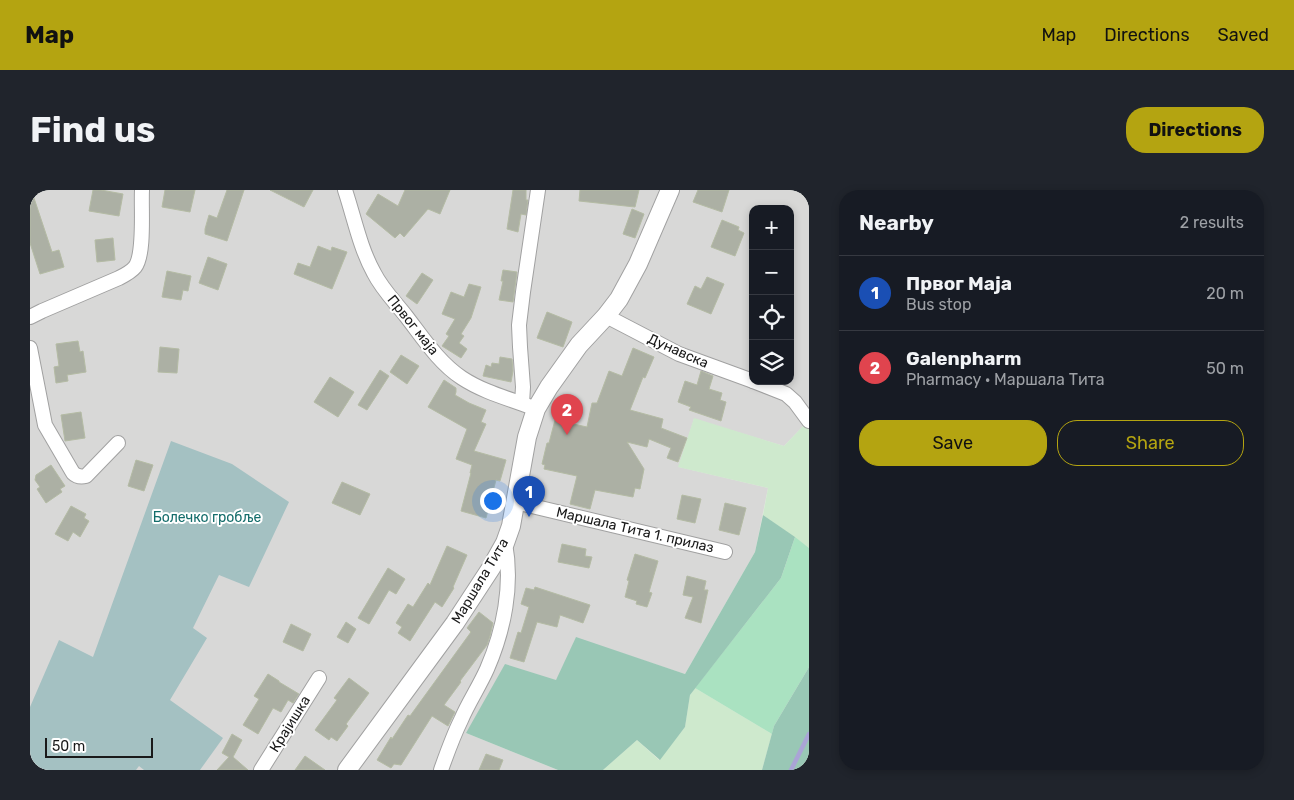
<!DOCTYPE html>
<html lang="en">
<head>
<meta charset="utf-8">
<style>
  :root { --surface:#171b24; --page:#20242c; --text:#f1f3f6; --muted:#9ea1a6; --line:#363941; --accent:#b4a411 }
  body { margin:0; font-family:Rubik,sans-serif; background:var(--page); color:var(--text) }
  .controls { position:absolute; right:15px; top:15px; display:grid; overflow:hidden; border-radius:10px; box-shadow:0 2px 8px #0003 }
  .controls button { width:45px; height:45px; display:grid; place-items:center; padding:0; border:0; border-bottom:1px solid var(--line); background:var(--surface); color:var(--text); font:25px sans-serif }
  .scale { position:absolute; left:15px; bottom:12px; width:108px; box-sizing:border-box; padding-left:5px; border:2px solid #1a1a1a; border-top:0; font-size:14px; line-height:18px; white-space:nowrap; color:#1a1a1a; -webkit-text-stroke:4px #fff; paint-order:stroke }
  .you { position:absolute; left:462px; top:310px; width:18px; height:18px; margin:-12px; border:4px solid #fff; border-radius:50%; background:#1a73e8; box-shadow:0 0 0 8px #1a73e833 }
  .badge { display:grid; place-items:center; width:32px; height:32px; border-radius:50%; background:var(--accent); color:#fff; font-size:16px; font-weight:700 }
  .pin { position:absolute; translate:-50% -41px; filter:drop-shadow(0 1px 2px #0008) }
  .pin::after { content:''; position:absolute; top:26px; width:18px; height:15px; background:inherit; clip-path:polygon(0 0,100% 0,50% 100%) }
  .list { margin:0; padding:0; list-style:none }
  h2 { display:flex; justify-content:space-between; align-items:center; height:65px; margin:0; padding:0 20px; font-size:21px }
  h2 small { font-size:16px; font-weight:400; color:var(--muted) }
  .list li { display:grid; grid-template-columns:32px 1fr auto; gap:15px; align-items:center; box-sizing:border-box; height:75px; padding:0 20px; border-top:1px solid var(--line) }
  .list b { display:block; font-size:19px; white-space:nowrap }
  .list p { margin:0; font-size:16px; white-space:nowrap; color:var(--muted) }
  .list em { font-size:16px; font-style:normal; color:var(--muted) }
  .actions { display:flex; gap:10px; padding:15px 20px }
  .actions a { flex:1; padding:11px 0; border:1px solid var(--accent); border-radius:20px; text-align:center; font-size:18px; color:var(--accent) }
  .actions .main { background:var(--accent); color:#111 }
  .icon { flex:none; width:28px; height:28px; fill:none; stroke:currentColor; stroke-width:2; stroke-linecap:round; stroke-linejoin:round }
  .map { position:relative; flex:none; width:779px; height:580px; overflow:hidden; border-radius:20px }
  header { display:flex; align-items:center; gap:30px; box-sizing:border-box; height:70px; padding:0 25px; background:var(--accent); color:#111 }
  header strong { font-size:24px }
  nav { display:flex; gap:28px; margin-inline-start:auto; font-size:18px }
  .intro { display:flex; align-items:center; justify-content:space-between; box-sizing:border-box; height:120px; padding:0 30px }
  h1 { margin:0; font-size:35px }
  .button { padding:12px 22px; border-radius:20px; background:var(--accent); color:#111; font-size:18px; font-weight:700 }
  main { display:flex; gap:30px; padding:0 30px }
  aside { flex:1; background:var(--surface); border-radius:20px; box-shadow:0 2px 8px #0003 }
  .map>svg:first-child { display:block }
</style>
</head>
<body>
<header>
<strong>Map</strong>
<nav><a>Map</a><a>Directions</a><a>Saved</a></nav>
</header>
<div class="intro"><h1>Find us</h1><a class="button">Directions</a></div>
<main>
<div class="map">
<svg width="779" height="580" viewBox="0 0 779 580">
  <rect width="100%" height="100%" fill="#e5ebe1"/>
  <path fill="#d8d8d7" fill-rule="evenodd" d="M0 0H779V237L776 233 754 256 664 229 649 277 738 298 725 362 655 484 546 448 526 491 436 543 528 580H0ZM723 19H760V191H723Z"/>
  <g fill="#cee9cd">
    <polygon points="664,228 754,256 776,233 779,237 779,358 733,325 738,298 648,277"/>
    <polygon points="665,498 742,544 732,580 573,580 607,550 629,570 655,537 660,505"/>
  </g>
  <polygon fill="#aae2c1" points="765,347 779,358 779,477 744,536 742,544 665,498 751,388"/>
  <g fill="#99c7b5">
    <polygon points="733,325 765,347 751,388 660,505 655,537 630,570 607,550 573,580 528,580 436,543 475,474 526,490 546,447 655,484 725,362"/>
    <polygon points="779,477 779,580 732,580 744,536"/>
  </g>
  <polygon fill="#a4c1c2" points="141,251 202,274 259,312 219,397 189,385 163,438 177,448 140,510 193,548 170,580 114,580 109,576 106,580 0,580 0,517 29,450 63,467"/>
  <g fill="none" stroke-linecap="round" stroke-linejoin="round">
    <polyline stroke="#aaa4d6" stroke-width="4.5" points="761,580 779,544"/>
  </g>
  <g fill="#acb0a4" stroke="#b4bba4">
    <polygon points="63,0 71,0 93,4 89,26 59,21"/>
    <polygon points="135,0 165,0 160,22 132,17"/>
    <polygon points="197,0 214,0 197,51 175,44 175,39 179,25 187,28"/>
    <polygon points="240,0 283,0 274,17"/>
    <polygon points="375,0 420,0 410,24 398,19 374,47 370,43 365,48 336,24 348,4 368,16"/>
    <polygon points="483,0 496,0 496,10 498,10 496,25 491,24 488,42 477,39"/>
    <polygon points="550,0 609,0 605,17 549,11"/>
    <polygon points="668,0 699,0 692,22 663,12"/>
    <polygon points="2,2 22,62 29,60 34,77 10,84 0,53 0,3"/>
    <polygon points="602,19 614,24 605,48 593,44"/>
    <polygon points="692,30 709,37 708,40 714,43 705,66 681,57"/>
    <polygon points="83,48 85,70 67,72 65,50"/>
    <polygon points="288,56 301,61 302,57 317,62 302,99 264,84 268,73 280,77"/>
    <polygon points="178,67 197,74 188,100 169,93"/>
    <polygon points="473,80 487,82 483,112 469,110 473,91 471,91"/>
    <polygon points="137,81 161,86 158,101 153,100 151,110 132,107"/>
    <polygon points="392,83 403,90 387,114 376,106"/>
    <polygon points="677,87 694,94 681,124 657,114 665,96 671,99"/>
    <polygon points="439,94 451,97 441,128 431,144 434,146 429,153 437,159 431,168 412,156 419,146 416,144 425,129 412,124 421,102 434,107"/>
    <polygon points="517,122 542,132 533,157 507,148"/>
    <polygon points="48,151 50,162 53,161 56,182 37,185 38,191 26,193 24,177 29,176 26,154"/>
    <polygon points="130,157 149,159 147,183 128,182"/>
    <polygon points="603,158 624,167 615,188 613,187 600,220 633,229 631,238 657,248 648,272 637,268 641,258 619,249 617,257 597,252 614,279 610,299 605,298 603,307 565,300 560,319 540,314 547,286 514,279 515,275 512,274 517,253 519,253 525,230 557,237 562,213 567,213 579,181 592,186"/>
    <polygon points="371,165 389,176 377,194 360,182"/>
    <polygon points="470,167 482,169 483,181 481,192 453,186 456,175 461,177 462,173 469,174"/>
    <polygon points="350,180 359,186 337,220 328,215"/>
    <polygon points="671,181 683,186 679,199 692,203 690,210 696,212 691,231 659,220 661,217 648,212 655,191 667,195"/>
    <polygon points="300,187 324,202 308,227 284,212"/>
    <polygon points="414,190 426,198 426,202 425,205 439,213 456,220 451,232 456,234 444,261 476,270 470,291 466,290 456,328 431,321 441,283 440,283 442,275 426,269 437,239 398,217"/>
    <polygon points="51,222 55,248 35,251 31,225"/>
    <polygon points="106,270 123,275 114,301 98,296"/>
    <polygon points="21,275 35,296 30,299 32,302 16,313 7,299 10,297 5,290 6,285"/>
    <polygon points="312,292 340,304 330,325 302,313"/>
    <polygon points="652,305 671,309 665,333 647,329"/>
    <polygon points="695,313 716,318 709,345 689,340"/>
    <polygon points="41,316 56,324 54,328 59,331 50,347 43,342 38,351 25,344"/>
    <polygon points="532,354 556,359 555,366 562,367 559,378 528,372"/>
    <polygon points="417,356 437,365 423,397 424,398 412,417 405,412 380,451 368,443 372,437 366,433 378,414 383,417 398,393 400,395"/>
    <polygon points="605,364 628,371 619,402 622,403 617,417 606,414 607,411 595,407 599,391 597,390"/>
    <polygon points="358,378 375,389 366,404 359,400 339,434 328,428"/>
    <polygon points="657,386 676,391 674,400 678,400 671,433 655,428 663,407 653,405"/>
    <polygon points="505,397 560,415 553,433 530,425 527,437 507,432 494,472 480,468 488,442 491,443 499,417 491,414 496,398 504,400"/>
    <polygon points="449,422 463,433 460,446 457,455 430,491 431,492 414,515 425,522 418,536 402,526 371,575 364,574 361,578 347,570 361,547 362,549 378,525 380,526 441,442 437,438"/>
    <polygon points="316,432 326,439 318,453 307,447"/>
    <polygon points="261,434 281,444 273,461 253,452"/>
    <polygon points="238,484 249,491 249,492 269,504 263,513 258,510 251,522 243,518 228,544 213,535 229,509 224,506"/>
    <polygon points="319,488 339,503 316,534 318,536 307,551 301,547 299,550 285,540 307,510 304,508"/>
    <polygon points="202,544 212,550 203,567 218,580 187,580 199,567 192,563"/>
    <polygon points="456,564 473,570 469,580 449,580"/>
    <polygon points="275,566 295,580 265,580"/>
  </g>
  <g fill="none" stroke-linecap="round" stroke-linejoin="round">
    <defs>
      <g id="minor">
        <path d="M315 0C324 27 330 58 344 83 352 99 365 112 376 126 393 148 409 173 432 188 455 203 481 209 506 219"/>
        <polyline points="576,126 649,164 723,191"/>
        <path d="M0 127 12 121 89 88C95 85 101 82 105 77 115 64 111 18 112 0"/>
        <path d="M0 158 15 235 43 283C47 287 51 287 56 286L88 253"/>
        <polyline points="723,191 756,204 765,212 779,231"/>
        <polyline points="492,213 493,197 490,157 489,135 493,102 508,0"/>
        <polyline points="485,312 695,362"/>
        <polyline points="231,580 289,488"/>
        <path d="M411 580C417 563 423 546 431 530 438 513 449 497 457 479 474 440 483 395 475 353"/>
      </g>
      <polyline id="tertiary" points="317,580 425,433 461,378 475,353 481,336 497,247 506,219 519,197 549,155 576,126 589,109 608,74 640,0"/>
    </defs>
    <use href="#minor" stroke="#a1a1a1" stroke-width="16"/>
    <use href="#tertiary" stroke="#a1a1a1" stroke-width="20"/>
    <use href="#minor" stroke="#fff" stroke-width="14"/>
    <use href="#tertiary" stroke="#fff" stroke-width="18"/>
  </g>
  <g text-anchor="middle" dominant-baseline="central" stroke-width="4" stroke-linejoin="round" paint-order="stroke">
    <g font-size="14" fill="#1a1a1a" stroke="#fff">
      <text transform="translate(383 135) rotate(51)">Првог маја</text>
      <text transform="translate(648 161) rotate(24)">Дунавска</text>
      <text transform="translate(605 340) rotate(13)">Маршала Тита 1. прилаз</text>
      <text transform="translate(450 391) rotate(-59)">Маршала Тита</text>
      <text transform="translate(260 534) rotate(-58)">Крајишка</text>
    </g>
    <g font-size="14" fill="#146d6b" stroke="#fff">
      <text x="177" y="327">Болечко гробље</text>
    </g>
  </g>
</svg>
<div class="controls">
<button>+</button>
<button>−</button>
<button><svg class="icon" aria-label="locate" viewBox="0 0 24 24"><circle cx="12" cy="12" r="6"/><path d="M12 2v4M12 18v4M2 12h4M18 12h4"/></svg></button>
<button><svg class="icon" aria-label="layers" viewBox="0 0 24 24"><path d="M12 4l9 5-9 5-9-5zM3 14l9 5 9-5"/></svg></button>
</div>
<div class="scale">50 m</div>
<div class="you"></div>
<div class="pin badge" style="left:499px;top:327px;background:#1a4fb4">1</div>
<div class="pin badge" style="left:537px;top:245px;background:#e0444e">2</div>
</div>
<aside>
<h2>Nearby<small>2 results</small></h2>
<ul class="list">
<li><span class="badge" style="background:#1a4fb4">1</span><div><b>Првог Маја</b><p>Bus stop</p></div><em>20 m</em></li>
<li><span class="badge" style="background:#e0444e">2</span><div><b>Galenpharm</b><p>Pharmacy · Маршала Тита</p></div><em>50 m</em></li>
</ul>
<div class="actions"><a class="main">Save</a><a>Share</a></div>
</aside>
</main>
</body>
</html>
